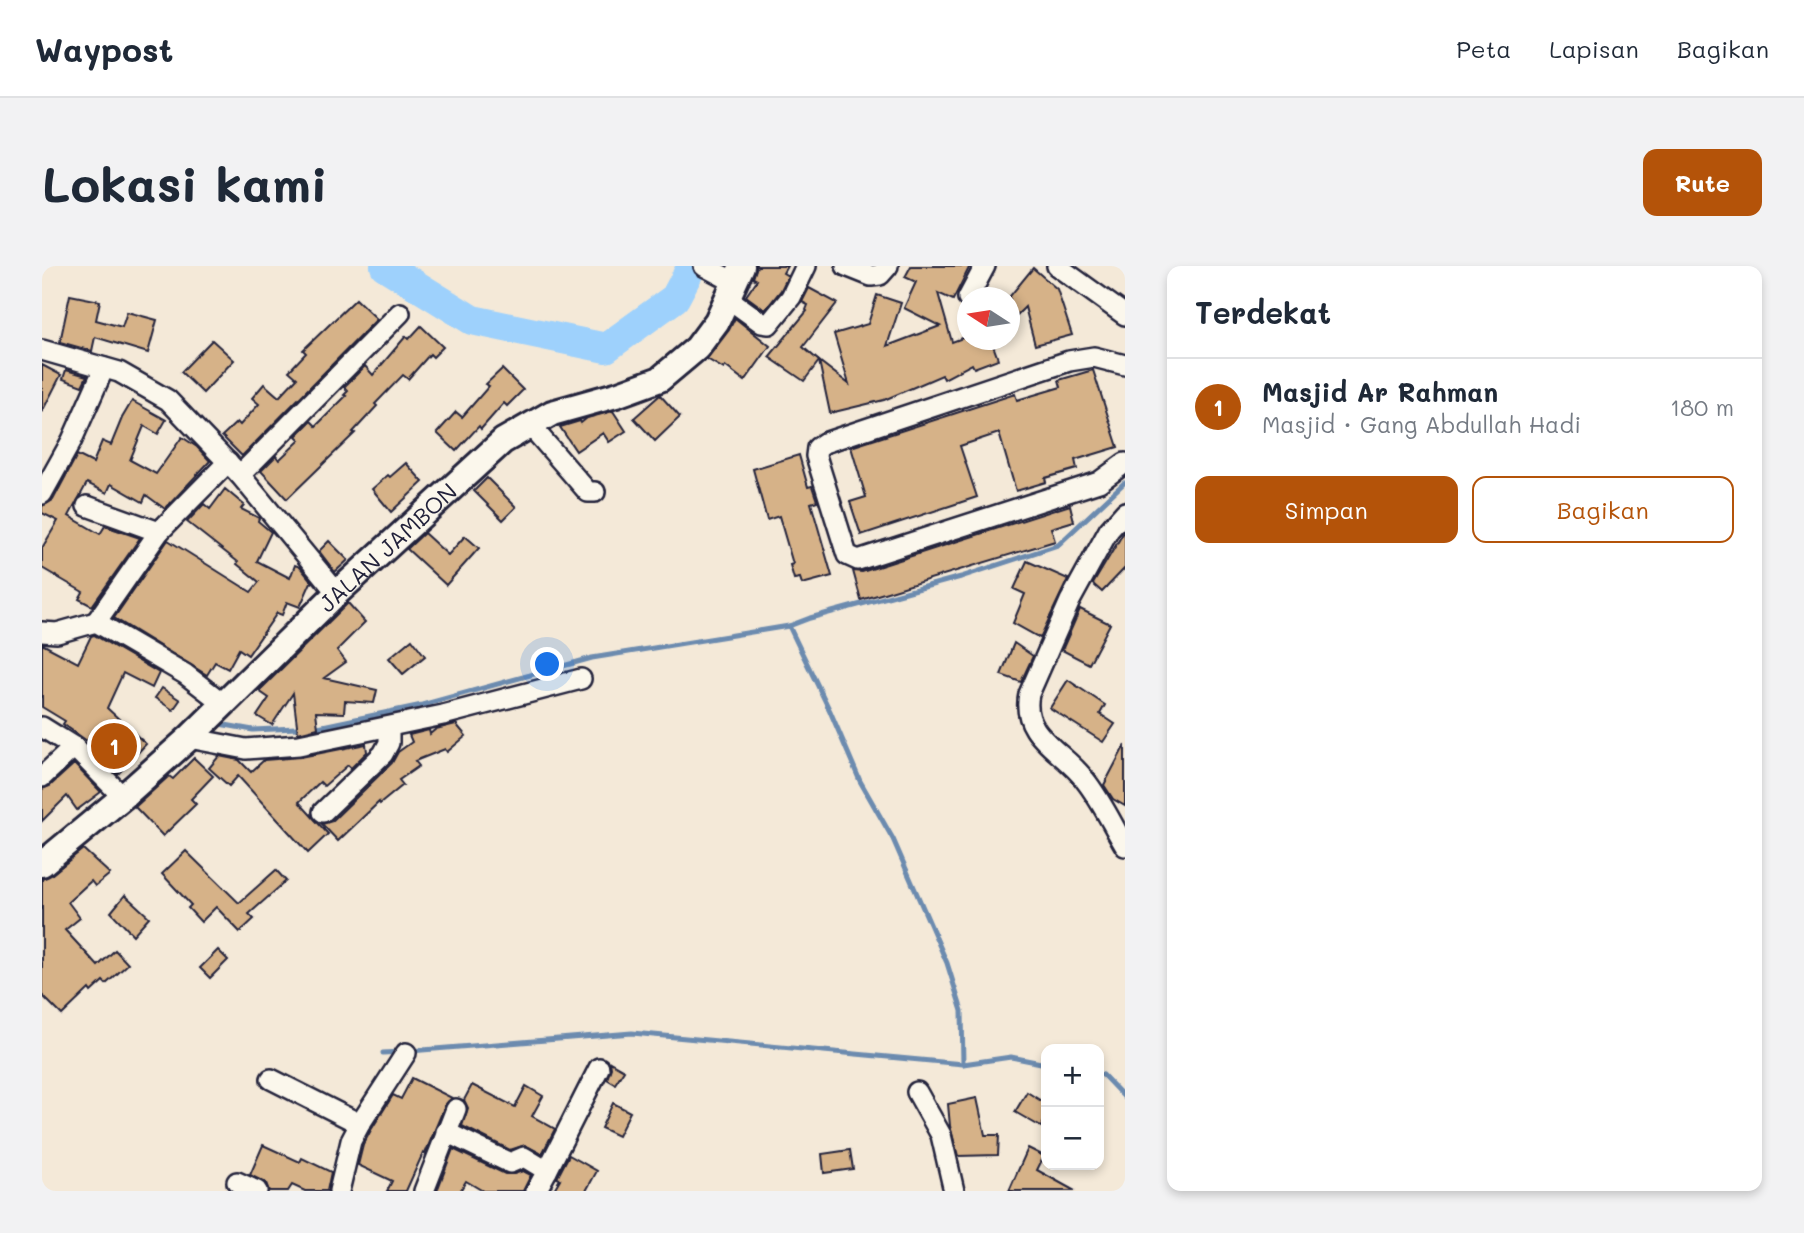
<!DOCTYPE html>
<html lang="id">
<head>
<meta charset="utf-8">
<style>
  :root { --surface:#fff; --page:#f2f2f3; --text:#1f2937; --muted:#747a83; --line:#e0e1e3; --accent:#b45309 }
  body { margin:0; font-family:Mali,sans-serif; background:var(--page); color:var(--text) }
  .controls { position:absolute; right:21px; bottom:21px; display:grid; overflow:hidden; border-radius:14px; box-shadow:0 4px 10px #0003 }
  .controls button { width:63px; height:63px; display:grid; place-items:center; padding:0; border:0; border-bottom:2px solid var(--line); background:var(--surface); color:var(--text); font:35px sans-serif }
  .compass { position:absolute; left:915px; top:21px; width:63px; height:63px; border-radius:50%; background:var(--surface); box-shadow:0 4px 10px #0003; rotate:282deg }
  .you { position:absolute; left:506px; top:399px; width:24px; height:24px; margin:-18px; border:5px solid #fff; border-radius:50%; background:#1a73e8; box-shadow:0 0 0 10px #1a73e833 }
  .badge { display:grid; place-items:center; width:46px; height:46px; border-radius:50%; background:var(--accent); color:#fff; font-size:23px; font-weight:700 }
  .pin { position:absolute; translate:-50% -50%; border:4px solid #fff; box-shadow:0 2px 7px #0006 }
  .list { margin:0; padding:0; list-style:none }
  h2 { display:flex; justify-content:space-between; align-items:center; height:91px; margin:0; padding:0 28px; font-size:30px }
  h2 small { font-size:23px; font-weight:400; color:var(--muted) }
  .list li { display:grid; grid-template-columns:46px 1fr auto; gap:21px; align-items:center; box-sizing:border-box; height:98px; padding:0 28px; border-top:2px solid var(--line) }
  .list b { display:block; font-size:26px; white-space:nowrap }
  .list p { margin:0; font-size:23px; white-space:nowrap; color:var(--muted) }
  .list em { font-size:23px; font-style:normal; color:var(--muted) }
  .actions { display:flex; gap:14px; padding:21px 28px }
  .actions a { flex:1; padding:16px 0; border:2px solid var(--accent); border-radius:14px; text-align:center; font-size:24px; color:var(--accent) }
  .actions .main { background:var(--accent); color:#fff }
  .map { position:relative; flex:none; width:1083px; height:925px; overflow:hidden; border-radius:14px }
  header { display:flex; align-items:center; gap:42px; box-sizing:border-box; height:98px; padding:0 35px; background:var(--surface); border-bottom:2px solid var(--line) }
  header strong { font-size:33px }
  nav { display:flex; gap:38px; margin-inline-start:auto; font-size:24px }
  .intro { display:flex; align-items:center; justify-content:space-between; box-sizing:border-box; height:168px; padding:0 42px }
  h1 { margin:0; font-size:49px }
  .button { padding:18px 32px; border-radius:14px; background:var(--accent); color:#fff; font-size:24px; font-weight:700 }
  main { display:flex; gap:42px; padding:0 42px }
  aside { flex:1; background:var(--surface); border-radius:14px; box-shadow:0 4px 10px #0003 }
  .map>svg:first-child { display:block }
</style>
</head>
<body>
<header>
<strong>Waypost</strong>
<nav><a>Peta</a><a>Lapisan</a><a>Bagikan</a></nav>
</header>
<div class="intro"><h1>Lokasi kami</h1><a class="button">Rute</a></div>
<main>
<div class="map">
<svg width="1083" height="925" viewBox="0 0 1083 925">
  <rect width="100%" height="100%" fill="#f4e9d8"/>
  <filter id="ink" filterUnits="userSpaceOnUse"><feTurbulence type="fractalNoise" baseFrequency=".0143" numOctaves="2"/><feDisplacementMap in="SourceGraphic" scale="14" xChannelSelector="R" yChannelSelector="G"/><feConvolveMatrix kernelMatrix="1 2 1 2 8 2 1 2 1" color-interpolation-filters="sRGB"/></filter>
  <g filter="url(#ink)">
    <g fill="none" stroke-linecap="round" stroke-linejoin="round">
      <g stroke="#6c8baf" stroke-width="5">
        <polyline points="172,457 211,464 276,461 380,439 550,392 747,360 768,352 919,311 1016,279 1082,217"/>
        <polyline points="368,785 590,767 921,798 920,745 905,697 851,573 818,515 788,445 747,360"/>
        <polyline points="341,787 359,786"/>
        <polyline points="921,798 969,791 1004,798"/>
        <polyline points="1057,808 1061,809 1083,832"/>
      </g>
      <polyline stroke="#9ed1fc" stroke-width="30" points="343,0 430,54 564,82 633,32 650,0"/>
    </g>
    <g fill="#d6b288" stroke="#22223b" stroke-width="2">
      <polygon points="715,0 745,0 741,7 746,10 739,24 723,44 704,30 715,14 711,12"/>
      <polygon points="869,0 928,0 911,34 896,27 910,76 926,70 926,74 949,74 956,93 932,102 930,98 902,113 900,109 842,134 788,147 777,95 807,118 792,68 826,58 835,29 859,37 845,80 898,60 862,42 874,16 863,11"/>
      <polygon points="991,2 1015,23 1030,69 993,79 983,41 968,56 968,30"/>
      <polygon points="767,22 795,37 761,81 777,95 762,115 727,91 765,45 764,44 766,39 760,36"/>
      <polygon points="28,29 58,35 54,54 80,61 85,46 115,54 106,87 53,71 50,85 18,76"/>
      <polygon points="314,33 335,53 200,190 180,170 195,156 198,159 217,138 210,132 222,118 237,131 255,112 247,105 264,87 261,84"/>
      <polygon points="693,52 728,80 703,115 683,100 682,103 665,93 687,64"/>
      <polygon points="379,60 401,81 391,91 388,88 366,113 361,109 333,138 335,140 311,166 313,167 245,233 219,205 234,190 237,194 258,174 254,170 269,155 274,160 304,130 302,129 306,125 302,121 323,100 331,109 364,70 367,73"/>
      <polygon points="170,74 192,94 161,127 139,106"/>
      <polygon points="0,99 19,109 0,146"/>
      <polygon points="460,103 481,124 465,140 462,137 439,163 437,160 414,185 395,167 414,146 420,151 447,120 444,118"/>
      <polygon points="24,104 45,110 40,120 21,113"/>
      <polygon points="1051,104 1076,181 1033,194 1035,203 1003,212 1004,216 974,225 957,167 918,180 935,231 819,269 808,236 824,231 809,181 973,128 975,134 1019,121 1017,114"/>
      <polygon points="618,129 638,151 613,175 592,152"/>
      <polygon points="90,135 124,154 116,168 102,160 88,194 114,208 140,171 155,181 168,195 123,243 104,229 101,236 69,218 65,227 45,217 27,250 58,268 63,260 98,272 50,340 37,333 41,326 0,302 0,282 16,255 0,247 0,240 11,234 35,189 51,197 60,175 69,179 80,152"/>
      <polygon points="571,145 584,165 567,176 561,167 534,185 518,161 538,155 539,157 545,152"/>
      <polygon points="757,189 766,221 770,220 775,235 769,237 790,310 760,318 758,312 752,313 748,299 751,298 737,250 725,254 711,203"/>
      <polygon points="364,197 381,216 349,246 330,223 346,209 348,211"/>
      <polygon points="445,212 474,241 461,254 432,225"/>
      <polygon points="183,223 202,239 199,243 217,252 216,255 229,266 215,295 248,312 253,299 258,301 271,317 269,316 258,341 245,336 240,349 235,347 206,389 197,383 186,403 173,396 165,409 72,352 126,274 209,326 217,316 195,298 196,296 145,256 162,238 168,243"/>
      <polygon points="1028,239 1032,255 1009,262 1013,275 819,334 811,305 820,306"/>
      <polygon points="1083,264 1083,302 1060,326 1051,318"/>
      <polygon points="382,267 406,289 423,270 437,282 404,319 365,283"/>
      <polygon points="287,275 306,294 293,306 277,285"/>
      <polygon points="985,295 1026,313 998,372 971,357 983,328 972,323"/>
      <polygon points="306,337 323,356 295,384 304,396 282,412 335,424 332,437 303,435 302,447 274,446 276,462 256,467 251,427 230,459 215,450 227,432 217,425"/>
      <polygon points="1038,343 1068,358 1047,398 1020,384"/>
      <polygon points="52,369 117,407 110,422 81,407 65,442 104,478 76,508 45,475 21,458 23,455 0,441 0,378 36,397 49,370"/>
      <polygon points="370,373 383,390 361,408 347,392"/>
      <polygon points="972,377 991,390 979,416 959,409"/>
      <polygon points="1026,414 1063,439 1058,448 1073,458 1061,476 1008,442"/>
      <polygon points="120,422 138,434 131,444 113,432"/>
      <polygon points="414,458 424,470 405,486 403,483 373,495 377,500 357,514 361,519 338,538 337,536 296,575 280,558 290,555 350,497 356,486 370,476 367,469 387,464 388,468 394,463"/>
      <polygon points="324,478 325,486 309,502 306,499 282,520 278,516 257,536 286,568 266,587 196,510 187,520 167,502 177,490 197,494 209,506 222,494 259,491"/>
      <polygon points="1083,479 1083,540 1071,533 1062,519"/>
      <polygon points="152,492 171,510 149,533 154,538 121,570 93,541 127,510 131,513"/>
      <polygon points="32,498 59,526 35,544 25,530 0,555 0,523 8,520"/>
      <polygon points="41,583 68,608 53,620 49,615 26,636 38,652 23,664 56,700 73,684 86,698 64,718 61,715 49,726 47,723 20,749 0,729 0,613 9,609"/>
      <polygon points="144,585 197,637 234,604 244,615 207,648 212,653 198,666 174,641 159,656 146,642 149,639 120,608"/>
      <polygon points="83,629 107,651 91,669 69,646"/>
      <polygon points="176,684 186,694 168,712 158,702"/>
      <polygon points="568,796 582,804 573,818 565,813 569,802"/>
      <polygon points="370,812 410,832 403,839 383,888 381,887 364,925 345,925 350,915 316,899 321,879 329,864 351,829 359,833"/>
      <polygon points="430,819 473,841 484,820 501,830 490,850 513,863 500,888 483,879 468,884 420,860 426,842 422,834"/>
      <polygon points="985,826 1004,838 1004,852 999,861 973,846"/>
      <polygon points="935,832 943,869 957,869 956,889 916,890 908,860 906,838"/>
      <polygon points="571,837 588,846 576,870 559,862"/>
      <polygon points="221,879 258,896 260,892 289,906 285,925 263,925 250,919 246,925 227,925 224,917 208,909"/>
      <polygon points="986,882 1002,890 995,904 1033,925 967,925"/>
      <polygon points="411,883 463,908 472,908 481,905 489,909 481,925 441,925 424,915 418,925 395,925"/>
      <polygon points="808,884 811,903 782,907 780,888"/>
      <polygon points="527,889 555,905 544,925 511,925 518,913 515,912"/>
    </g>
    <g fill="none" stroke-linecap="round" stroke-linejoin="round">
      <defs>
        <g id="minor">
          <polyline points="662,0 694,17"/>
          <polyline points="804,0 829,10 838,9 846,0"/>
          <polyline points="1015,0 1083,49"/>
          <polyline points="926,32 943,0"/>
          <polyline points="687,33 720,57 727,58 749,31 764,0"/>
          <polyline points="0,84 77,106 126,134 198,209 295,327"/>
          <polyline points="1083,99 1052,91 1027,95 782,177 775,182 774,190 805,289 816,294 1057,216 1083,197"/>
          <polyline points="487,158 546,226 553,226"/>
          <polyline points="198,209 358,47"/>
          <polyline points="0,228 30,174 62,102"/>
          <polyline points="45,240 117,266"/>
          <path d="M1083 246 1067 264 1028 335 987 428C978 470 1022 485 1043 514 1059 534 1070 558 1083 580"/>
          <polyline points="54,356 117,266 186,196"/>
          <polyline points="0,366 15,367 54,356 143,408 182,438"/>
          <polyline points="0,461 32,481 81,531"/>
          <polyline points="147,472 204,483 257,479 401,449 539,413"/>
          <polyline points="0,511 32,481"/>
          <polyline points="281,546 341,488 347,477 347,461"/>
          <polyline points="229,813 318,858"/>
          <polyline points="875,826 899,869 912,925"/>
          <polyline points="404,866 468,897 482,891 505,905 494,925"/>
          <polyline points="505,905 557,802"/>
          <polyline points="195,916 215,925"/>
          <polyline points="297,925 309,875 318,858 364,787"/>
          <polyline points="382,925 414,843"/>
        </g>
        <g id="major">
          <path id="s1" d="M0 598 81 531 147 472 295 327 461 175 510 147 574 129 618 113 655 82 675 55 700 0"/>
        </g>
      </defs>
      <use href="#minor" stroke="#22223b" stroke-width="24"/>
      <use href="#major" stroke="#22223b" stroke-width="30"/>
      <use href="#minor" stroke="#fbf7ec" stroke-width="19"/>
      <use href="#major" stroke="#fbf7ec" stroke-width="24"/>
    </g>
  </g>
  <g text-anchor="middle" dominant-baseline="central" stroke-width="6" stroke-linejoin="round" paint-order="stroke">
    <g font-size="23" fill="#22223b" stroke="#fbf7ec">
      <text stroke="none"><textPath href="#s1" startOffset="469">JALAN JAMBON</textPath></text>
    </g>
  </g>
</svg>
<div class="controls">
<button>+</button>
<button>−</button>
</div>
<svg class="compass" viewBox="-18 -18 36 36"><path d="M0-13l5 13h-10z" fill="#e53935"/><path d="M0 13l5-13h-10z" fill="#747a83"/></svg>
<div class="you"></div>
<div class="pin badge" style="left:72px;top:480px">1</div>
</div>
<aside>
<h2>Terdekat<small></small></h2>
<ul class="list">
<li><span class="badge">1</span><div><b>Masjid Ar Rahman</b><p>Masjid · Gang Abdullah Hadi</p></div><em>180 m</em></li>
</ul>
<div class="actions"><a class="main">Simpan</a><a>Bagikan</a></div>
</aside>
</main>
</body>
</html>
